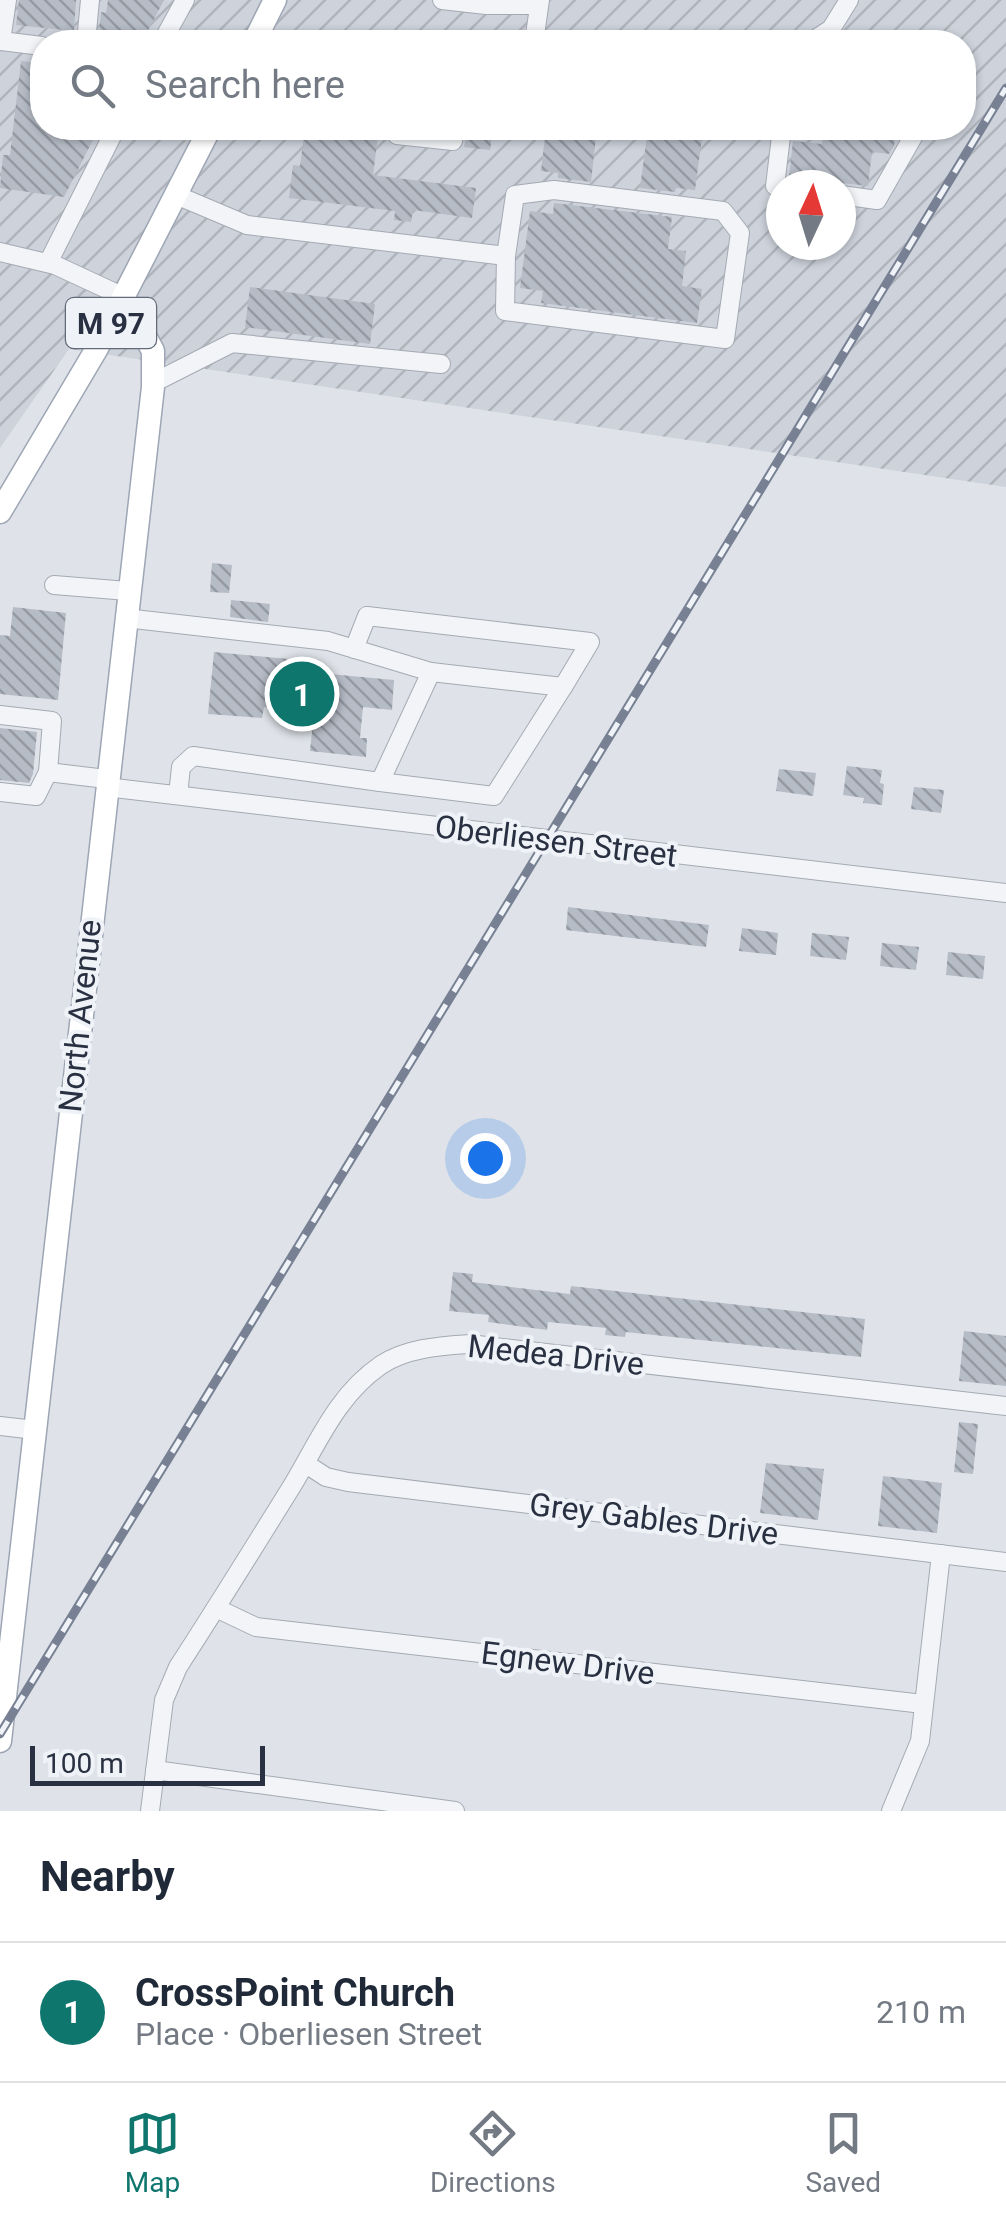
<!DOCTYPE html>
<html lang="en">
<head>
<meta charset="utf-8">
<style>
  :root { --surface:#fff; --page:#f2f2f3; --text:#1f2937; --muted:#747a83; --line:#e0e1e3; --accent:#0f766e }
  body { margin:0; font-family:Roboto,sans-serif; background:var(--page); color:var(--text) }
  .compass { position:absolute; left:766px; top:170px; width:90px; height:90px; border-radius:50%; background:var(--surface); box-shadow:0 2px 8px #0004; rotate:4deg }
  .scale { position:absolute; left:30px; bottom:25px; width:235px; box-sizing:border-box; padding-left:10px; border:5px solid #283041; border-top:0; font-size:28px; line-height:35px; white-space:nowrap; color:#283041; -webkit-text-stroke:8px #eff2f7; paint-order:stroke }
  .you { position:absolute; left:485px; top:1158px; width:35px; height:35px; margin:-25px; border:8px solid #fff; border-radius:50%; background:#1a73e8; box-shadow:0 0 0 15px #1a73e833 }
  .badge { display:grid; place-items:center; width:65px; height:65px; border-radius:50%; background:var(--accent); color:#fff; font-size:32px; font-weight:700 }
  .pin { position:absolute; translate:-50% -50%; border:5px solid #fff; box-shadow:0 2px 10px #0006 }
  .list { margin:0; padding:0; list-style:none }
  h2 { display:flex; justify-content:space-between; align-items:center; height:130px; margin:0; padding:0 40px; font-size:42px }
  h2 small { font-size:32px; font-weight:400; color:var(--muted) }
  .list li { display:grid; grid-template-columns:65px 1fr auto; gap:30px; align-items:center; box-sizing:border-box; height:140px; padding:0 40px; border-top:2px solid var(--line) }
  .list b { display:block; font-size:38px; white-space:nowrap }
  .list p { margin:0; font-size:32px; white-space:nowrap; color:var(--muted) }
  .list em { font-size:32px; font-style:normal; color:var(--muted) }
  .icon { flex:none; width:55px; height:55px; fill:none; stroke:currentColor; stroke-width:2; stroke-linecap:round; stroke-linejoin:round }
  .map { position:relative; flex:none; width:1006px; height:1811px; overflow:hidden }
  .search { position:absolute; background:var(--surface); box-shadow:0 2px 8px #0004; left:30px; right:30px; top:30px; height:110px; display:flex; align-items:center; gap:25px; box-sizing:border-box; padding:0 35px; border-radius:40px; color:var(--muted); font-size:38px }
  .sheet { height:270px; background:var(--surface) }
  nav { display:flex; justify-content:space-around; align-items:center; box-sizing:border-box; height:140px; border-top:2px solid var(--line); background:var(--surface); font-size:28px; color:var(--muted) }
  nav a { display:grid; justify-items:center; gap:5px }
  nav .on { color:var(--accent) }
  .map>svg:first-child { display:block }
</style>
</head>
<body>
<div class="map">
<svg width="1006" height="1811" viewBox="0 0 1006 1811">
  <defs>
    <pattern id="industrial-furrows" width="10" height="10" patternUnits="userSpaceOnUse" patternTransform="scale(2.5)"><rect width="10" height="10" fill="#cdd2db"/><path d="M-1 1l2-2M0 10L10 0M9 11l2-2" fill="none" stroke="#b0b5bd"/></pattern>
    <pattern id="building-back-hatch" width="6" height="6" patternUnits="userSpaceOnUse" patternTransform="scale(2.5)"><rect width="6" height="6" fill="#b6bcc6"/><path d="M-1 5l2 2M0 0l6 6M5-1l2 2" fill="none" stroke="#9499a2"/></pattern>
  </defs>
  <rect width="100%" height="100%" fill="#dfe3e9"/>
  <path fill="url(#industrial-furrows)" fill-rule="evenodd" d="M0 0H1006V487L69 349 0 448ZM42 42H964V128H42ZM781 185H841V245H781Z"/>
  <g fill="url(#building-back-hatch)">
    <polygon points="19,0 76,0 74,31 16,25"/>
    <polygon points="108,0 164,0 142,42 98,42 101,12 106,13"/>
    <polygon points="21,61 42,63 42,128 99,128 64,197 0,188 3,155 10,155"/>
    <polygon points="305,128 379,128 373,175 476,188 472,218 413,210 411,222 394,220 395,211 289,198 293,165 300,166"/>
    <polygon points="546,128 597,128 591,182 558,178 558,173 541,171"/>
    <polygon points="648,128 683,128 682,136 702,138 695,190 676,188 675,192 640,188"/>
    <polygon points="824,128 896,128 894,146 889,154 872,152 868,186 789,177 793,141 822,144"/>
    <polygon points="467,133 492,136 490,150 464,147"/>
    <polygon points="554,203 672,217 668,249 686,251 682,286 702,289 697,323 541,303 543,291 520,288 530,211 553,214"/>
    <polygon points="250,287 375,304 370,344 245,327"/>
    <polygon points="212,563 232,565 229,593 210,592"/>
    <polygon points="231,600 270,604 268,622 230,617"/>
    <polygon points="13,607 66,613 58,700 0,694 0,635 10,636"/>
    <polygon points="214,652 320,662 319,673 394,680 392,710 363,707 360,738 367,738 366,757 310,751 314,712 264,707 262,718 208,714"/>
    <polygon points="0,728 37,732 33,774 29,783 0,780"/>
    <polygon points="847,766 882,770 880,783 884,784 882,805 863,803 864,798 843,795"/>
    <polygon points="779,769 816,773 813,796 776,791"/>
    <polygon points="914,787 944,790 941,813 911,809"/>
    <polygon points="568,907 709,925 706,947 566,930"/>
    <polygon points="742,928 778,933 776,955 739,951"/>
    <polygon points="812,933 849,937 846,960 810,956"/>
    <polygon points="882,943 919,947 916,970 880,966"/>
    <polygon points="948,952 985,956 983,979 946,975"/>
    <polygon points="453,1272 473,1274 472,1282 511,1287 570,1294 571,1286 865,1319 861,1357 626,1332 625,1337 605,1335 606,1328 548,1322 547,1330 488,1322 489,1315 449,1311"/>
    <polygon points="964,1331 1006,1336 1006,1386 959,1381"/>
    <polygon points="959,1422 978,1424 973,1474 954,1472"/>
    <polygon points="766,1463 824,1469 818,1520 760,1513"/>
    <polygon points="883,1476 942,1483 937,1533 878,1526"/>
  </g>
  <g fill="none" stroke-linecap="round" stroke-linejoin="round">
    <defs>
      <g id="minor">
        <polyline points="7,0 1,41 42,46"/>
        <polyline points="442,0 486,5 539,5"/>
        <polyline points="255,40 276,42"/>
        <polyline points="86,42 90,0"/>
        <polyline points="162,42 185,0"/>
        <polyline points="534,42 540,0"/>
        <polyline points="811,42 831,29 849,0"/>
        <polyline points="398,128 397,135 453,141 455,128"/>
        <polyline points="781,187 775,186 782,128"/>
        <polyline points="176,195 247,225 506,256 515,195 554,190 723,211 740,233 725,339 505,311 506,256"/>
        <polyline points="841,195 877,200 918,128"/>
        <polyline points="0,252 55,265 124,297"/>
        <polyline points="48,263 116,128"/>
        <polyline points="153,383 232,343 441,364"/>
        <polyline points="54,585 128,591"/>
        <polyline points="125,618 328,641 431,672 380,782 193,756 181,767 178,795"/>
        <polyline points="354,649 367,616 590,642 563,687"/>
        <polyline points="0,715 52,721 48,772 106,779"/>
        <polyline points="380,782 494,796 563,687 431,672"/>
        <polyline points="106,787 1006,893"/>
        <polyline points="0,792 36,796 48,772"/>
        <polyline points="0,1426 35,1430"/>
        <polyline points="306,1464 326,1477 348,1482 1006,1562"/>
        <polyline points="216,1608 256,1627 923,1704"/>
        <polyline points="155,1770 455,1811"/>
        <path d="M150 1811 164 1700 178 1667C217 1607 254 1547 292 1486 318 1443 337 1395 381 1365 406 1348 440 1346 469 1344L1006 1406"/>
        <polyline points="891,1811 920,1741 941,1554"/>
      </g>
      <g id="major">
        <polyline points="254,42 275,0"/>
        <polyline points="0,512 96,350 210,128"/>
        <polyline points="0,1741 153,387 153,351 124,297"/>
      </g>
    </defs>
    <use href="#minor" stroke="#a4aab3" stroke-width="20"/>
    <use href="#major" stroke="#9ea6b5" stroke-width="25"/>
    <use href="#minor" stroke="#f2f4f7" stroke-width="18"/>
    <use href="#major" stroke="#fff" stroke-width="22"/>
    <defs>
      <polyline id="rail" points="0,1734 1006,88"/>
    </defs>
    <use href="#rail" stroke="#788193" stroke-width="9"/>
    <use href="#rail" stroke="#eff2f7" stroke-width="5" stroke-dasharray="15" stroke-linecap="butt"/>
  </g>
  <g text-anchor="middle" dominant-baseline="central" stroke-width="8" stroke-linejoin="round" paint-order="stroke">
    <rect fill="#eff2f7" stroke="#646a78" stroke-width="2.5" x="66" y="298" width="90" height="50" rx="8"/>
    <g font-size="30" font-weight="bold" fill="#283041">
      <text x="111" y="323">M 97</text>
    </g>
    <g font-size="32" fill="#283041" stroke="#eff2f7">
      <text transform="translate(556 841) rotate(7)">Oberliesen Street</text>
      <text transform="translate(80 1016) rotate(-84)">North Avenue</text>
      <text transform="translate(556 1355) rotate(6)">Medea Drive</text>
      <text transform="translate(654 1519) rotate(7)">Grey Gables Drive</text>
      <text transform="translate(568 1663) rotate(7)">Egnew Drive</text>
    </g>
  </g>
</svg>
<svg class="compass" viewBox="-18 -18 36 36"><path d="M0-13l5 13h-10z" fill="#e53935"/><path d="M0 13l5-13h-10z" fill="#747a83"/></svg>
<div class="scale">100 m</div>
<div class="you"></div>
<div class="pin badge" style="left:302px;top:694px">1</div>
<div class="search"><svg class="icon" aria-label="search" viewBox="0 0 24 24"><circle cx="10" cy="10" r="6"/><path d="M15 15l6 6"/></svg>Search here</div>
</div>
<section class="sheet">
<h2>Nearby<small></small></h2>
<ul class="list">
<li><span class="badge">1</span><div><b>CrossPoint Church</b><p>Place · Oberliesen Street</p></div><em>210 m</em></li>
</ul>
</section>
<nav>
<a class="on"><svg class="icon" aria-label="map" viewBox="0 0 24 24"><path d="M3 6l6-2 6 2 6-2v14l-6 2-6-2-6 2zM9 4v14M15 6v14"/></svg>Map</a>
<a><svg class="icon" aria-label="directions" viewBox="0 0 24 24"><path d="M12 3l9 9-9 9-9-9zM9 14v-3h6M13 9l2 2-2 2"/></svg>Directions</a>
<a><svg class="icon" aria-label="saved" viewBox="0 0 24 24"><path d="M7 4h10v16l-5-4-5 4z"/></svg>Saved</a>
</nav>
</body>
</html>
